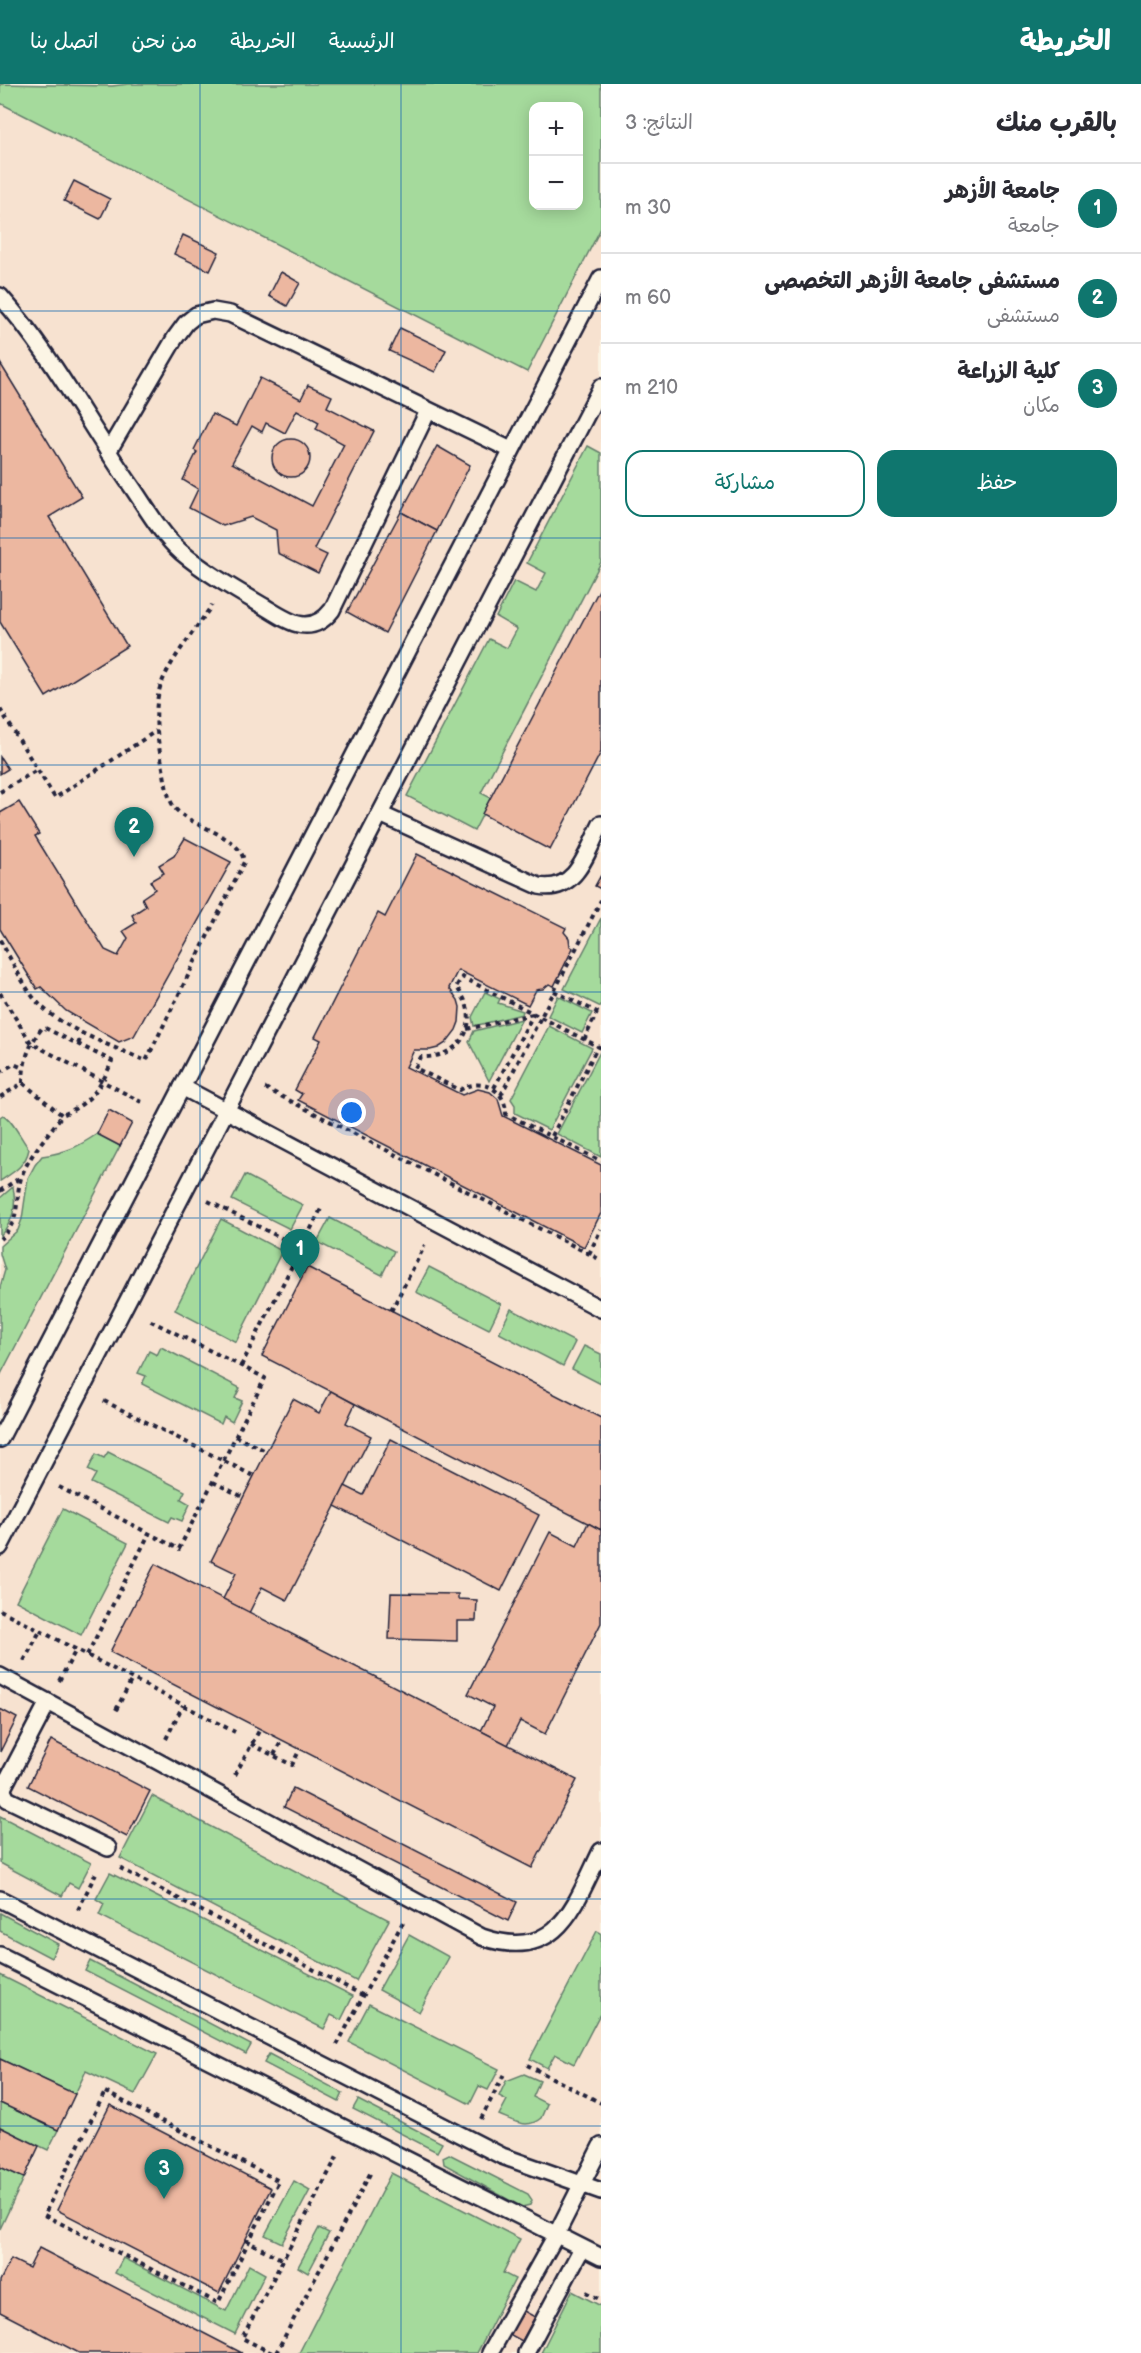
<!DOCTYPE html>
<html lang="ar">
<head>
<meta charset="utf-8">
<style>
  :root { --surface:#fff; --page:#f2f2f3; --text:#2b2b33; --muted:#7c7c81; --line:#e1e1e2; --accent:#0f766e }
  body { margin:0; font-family:"Balsamiq Sans","Playpen Sans Arabic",sans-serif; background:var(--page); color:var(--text); direction:rtl }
  .controls { position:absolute; right:18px; top:18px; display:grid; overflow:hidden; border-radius:12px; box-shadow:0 3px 15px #0003 }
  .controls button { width:54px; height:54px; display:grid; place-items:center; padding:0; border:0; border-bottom:2px solid var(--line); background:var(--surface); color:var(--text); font:30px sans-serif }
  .you { position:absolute; left:352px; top:1029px; width:21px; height:21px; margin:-15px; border:4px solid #fff; border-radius:50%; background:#1a73e8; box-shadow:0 0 0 9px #1a73e833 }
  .badge { display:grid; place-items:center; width:39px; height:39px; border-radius:50%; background:var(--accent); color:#fff; font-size:20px; font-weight:700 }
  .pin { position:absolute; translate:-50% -50px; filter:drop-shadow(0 2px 3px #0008) }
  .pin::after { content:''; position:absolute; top:32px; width:21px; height:18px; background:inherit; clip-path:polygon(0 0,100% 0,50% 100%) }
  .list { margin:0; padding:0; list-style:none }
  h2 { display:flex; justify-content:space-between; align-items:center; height:78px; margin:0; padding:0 24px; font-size:26px }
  h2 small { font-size:20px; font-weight:400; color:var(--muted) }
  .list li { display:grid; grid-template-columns:39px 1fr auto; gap:18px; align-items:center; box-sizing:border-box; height:90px; padding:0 24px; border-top:2px solid var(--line) }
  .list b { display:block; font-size:22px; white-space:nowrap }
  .list p { margin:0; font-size:20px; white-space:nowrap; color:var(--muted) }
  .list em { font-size:20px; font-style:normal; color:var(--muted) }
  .actions { display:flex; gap:12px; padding:18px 24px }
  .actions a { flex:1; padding:14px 0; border:2px solid var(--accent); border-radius:18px; text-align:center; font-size:21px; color:var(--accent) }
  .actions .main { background:var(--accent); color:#fff }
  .map { position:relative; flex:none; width:601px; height:2269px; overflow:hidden; direction:ltr }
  header { display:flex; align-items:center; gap:36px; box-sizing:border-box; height:84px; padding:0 30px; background:var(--accent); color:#fff }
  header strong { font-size:28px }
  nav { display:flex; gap:33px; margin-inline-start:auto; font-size:21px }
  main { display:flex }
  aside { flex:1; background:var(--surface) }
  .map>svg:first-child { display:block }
</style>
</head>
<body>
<header>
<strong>الخريطة</strong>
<nav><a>الرئيسية</a><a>الخريطة</a><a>من نحن</a><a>اتصل بنا</a></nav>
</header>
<main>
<aside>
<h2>بالقرب منك<small>النتائج: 3</small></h2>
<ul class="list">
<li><span class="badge">1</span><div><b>جامعة الأزهر</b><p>جامعة</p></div><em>30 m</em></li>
<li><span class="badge">2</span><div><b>مستشفى جامعة الأزهر التخصصى</b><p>مستشفى</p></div><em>60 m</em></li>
<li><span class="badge">3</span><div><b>كلية الزراعة</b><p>مكان</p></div><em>210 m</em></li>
</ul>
<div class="actions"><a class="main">حفظ</a><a>مشاركة</a></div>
</aside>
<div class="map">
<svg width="601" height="2269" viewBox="0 0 601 2269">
  <rect width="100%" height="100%" fill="#fcf5e5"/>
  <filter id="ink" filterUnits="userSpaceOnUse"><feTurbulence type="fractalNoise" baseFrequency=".0167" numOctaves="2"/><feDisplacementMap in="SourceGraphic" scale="12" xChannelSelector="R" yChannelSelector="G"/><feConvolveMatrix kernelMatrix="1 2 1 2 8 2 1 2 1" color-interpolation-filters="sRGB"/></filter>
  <g filter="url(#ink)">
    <path fill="#f7e2d0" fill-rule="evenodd" d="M0 0H601V2269H0ZM534 22H578V122H534Z"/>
    <g fill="#a5da9c" stroke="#647e6c" stroke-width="1.5" fill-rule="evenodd">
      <path d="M0 0 112 2 129 0H601V144L527 288 0 19ZM534 22H578V122H534Z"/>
      <polygon points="588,362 601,369 601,478 481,709 491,714 474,747 407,712 489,555 507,564 517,545 496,533 514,497 536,508 546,489 527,479"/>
      <polygon points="601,834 601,923 564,905"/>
      <polygon points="485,908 500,915 498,919 523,927 522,930 474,942 472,933"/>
      <polygon points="558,912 592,929 582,949 548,932"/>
      <polygon points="522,935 489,997 469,958 474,947"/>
      <polygon points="549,942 592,964 549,1046 515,1029 515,1021 511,1015"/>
      <polygon points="600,968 601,968 601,1073 557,1050"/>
      <path d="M3 1031C13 1036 21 1055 29 1065 26 1081 14 1088 0 1097V1033Z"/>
      <path d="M97 1050 120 1062 0 1292V1203L5 1186 0 1170V1162L18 1146 22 1135 28 1094 35 1081 42 1072C65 1069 78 1063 97 1050Z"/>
      <polygon points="245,1091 303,1121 290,1145 232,1116"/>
      <path d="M13 1103C17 1123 13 1137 0 1152V1114Z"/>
      <polygon points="330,1134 394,1167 382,1191 317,1158"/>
      <polygon points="221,1135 282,1167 236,1258 175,1226"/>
      <polygon points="429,1183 501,1220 489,1245 416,1208"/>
      <polygon points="511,1225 575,1258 563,1282 499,1249"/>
      <polygon points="584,1262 601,1270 601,1300 572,1285"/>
      <polygon points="161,1263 240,1304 235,1314 242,1317 232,1338 224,1333 221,1340 142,1300 146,1292 138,1289 149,1267 157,1271"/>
      <polygon points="108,1368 185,1407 181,1415 190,1420 182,1437 172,1433 169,1438 91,1399 96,1390 88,1386 96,1370 104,1374"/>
      <polygon points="63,1425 128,1459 81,1551 16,1517"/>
      <polygon points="152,1712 389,1836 356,1897 120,1774"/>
      <polygon points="0,1732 91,1779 78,1804 69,1799 62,1812 0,1779"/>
      <polygon points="110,1789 353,1912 341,1936 331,1931 324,1945 99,1831 104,1820 96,1815"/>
      <polygon points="0,1829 58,1860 51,1874 0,1847"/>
      <polygon points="597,1847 601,1849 601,1928 574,1980 555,1970 547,1984 530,1975"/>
      <polygon points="409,1851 449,1873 419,1928 379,1906"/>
      <polygon points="90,1877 251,1961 246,1970 85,1887"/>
      <polygon points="0,1891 157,1970 135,2010 86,1987 75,2010 0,1975"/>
      <polygon points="369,1920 499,1985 488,2006 479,2002 470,2020 349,1958"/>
      <polygon points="269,1970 343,2009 339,2018 264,1979"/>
      <path d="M524 1990 540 1997 533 2013 547 2020 541 2034C527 2046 514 2037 499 2031L507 2016 499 2012 506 1997Z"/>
      <polygon points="358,2016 442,2059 437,2068 353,2025"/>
      <polygon points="0,2019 58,2046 48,2066 0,2043"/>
      <polygon points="449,2070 528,2110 532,2116 530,2121 522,2123 444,2080 443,2073"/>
      <polygon points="0,2083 24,2094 0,2145"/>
      <polygon points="391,2089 520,2155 503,2189 515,2195 477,2269 299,2269"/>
      <polygon points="294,2097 310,2106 282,2159 265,2151"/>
      <polygon points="319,2144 329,2149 308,2189 298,2183"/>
      <polygon points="123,2174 226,2227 249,2181 265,2190 235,2250 115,2189"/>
      <polygon points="572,2207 601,2222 601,2269 541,2269"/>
    </g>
    <g fill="#ecb7a0" stroke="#22223b" stroke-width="1.5" fill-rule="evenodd">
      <polygon points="74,97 110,115 100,135 64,117"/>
      <polygon points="183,151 219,168 210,187 174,170"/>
      <polygon points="281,188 300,199 287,222 269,212"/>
      <polygon points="400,244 446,266 435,288 389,267"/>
      <polygon points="0,279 82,413 49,433 127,562 46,613 0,538"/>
      <path d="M260 294 301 315 308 301 332 312 327 323 374 347 314 465 327 471 318 489 278 469 276 446 251 433 223 442 189 424 198 405 183 396 197 368 194 366 212 330 236 342ZM297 326 319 338 316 345 344 360 312 422 232 379 252 342 262 348 266 339 285 349Z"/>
      <circle cx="291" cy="374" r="19"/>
      <polygon points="437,362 470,381 437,447 401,428"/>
      <polygon points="401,428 437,447 385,549 347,528"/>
      <polygon points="601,502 601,668 550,766 482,730"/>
      <polygon points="0,673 8,685 0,690"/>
      <polygon points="19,718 39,750 35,752 105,866 118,872 128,854 123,847 136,839 132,831 146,822 142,814 155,805 150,797 164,789 159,781 174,772 185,754 231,778 134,952 119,958 66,927 41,903 37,905 0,845 0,729"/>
      <polygon points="417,770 566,844 564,848 569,854 570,862 573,864 554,902 549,900 543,905 536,906 528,921 458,886 449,904 458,916 460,923 459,938 456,946 446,959 438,964 430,966 414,966 406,983 462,1011 478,1005 490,1008 498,1015 503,1032 601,1081 601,1129 584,1163 298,1016 302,1010 295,1006 321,956 315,953 378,829 385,833"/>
      <polygon points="601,791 601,805 595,802"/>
      <polygon points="109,1026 132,1039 120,1062 97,1050"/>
      <polygon points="307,1183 601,1334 601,1446 262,1272"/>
      <polygon points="331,1307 355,1320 346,1339 371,1352 287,1516 262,1503 249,1529 223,1515 236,1489 211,1477 293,1315 319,1329"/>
      <polygon points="391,1355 539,1431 501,1507 335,1422 345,1402 363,1411"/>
      <polygon points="588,1439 601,1446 601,1539 545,1650 520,1637 508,1661 481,1647 493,1623 468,1610 550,1448 577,1462"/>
      <polygon points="155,1480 577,1696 532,1784 110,1568"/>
      <polygon points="391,1509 458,1510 458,1515 477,1516 476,1537 457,1537 457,1557 389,1555"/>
      <polygon points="0,1625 17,1634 0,1668"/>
      <polygon points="51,1656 150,1707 127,1753 28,1702"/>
      <polygon points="293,1704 517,1818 508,1837 284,1723"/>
      <polygon points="0,1975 75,2010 58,2046 0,2019"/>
      <polygon points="110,2021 271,2104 219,2209 57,2126"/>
      <polygon points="0,2043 39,2062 24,2094 0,2083"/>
      <polygon points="39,2164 242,2269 79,2269 0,2228 0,2197 11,2175 29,2184"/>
      <polygon points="522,2226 535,2233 522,2257 509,2250"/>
    </g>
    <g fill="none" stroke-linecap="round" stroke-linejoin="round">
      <defs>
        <g id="lane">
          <path d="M0 212C52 270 87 339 132 403 147 425 161 450 181 468 206 489 236 506 265 523 288 537 310 554 332 526L428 327"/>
          <polyline points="108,368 175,254 186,239 196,231 213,227 230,230 511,366"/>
          <path d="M380 730 539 802C577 809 587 767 601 740"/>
          <polyline points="182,1003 601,1225"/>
          <polyline points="0,1355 601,194"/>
          <polyline points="0,1463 601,303"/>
          <path d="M0 1592 482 1853C558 1879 574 1822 601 1767"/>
          <polyline points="48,1618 4,1702 3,1707 7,1715 108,1764"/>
          <polyline points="0,1815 502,2072 601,2107"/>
          <polyline points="0,1871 601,2173"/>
          <polyline points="490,2269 556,2151 601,2062"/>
          <polyline points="526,2269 582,2164"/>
        </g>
      </defs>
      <use href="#lane" stroke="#22223b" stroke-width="20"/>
      <g stroke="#22223b" stroke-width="4" stroke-dasharray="4.5 4.5" stroke-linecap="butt">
        <polyline points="0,625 55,714 156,647"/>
        <polyline points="0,708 37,686"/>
        <path d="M0 856C11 875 20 895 33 913 57 944 111 961 146 977L244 778C242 754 199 744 181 730 167 720 166 700 163 684 158 659 153 633 159 607 165 582 197 544 212 521"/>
        <polyline points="554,907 601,930"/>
        <polyline points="0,909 31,959 145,1020"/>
        <polyline points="467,945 533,930"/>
        <polyline points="584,956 597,929"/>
        <polyline points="78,960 83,949"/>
        <path d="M601 964 462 893 456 903C484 935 463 975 421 973L415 984 460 1006C480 993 506 1004 506 1030L601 1077"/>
        <polyline points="0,988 14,980 23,984"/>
        <path d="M23 999C23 977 29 960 43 943L112 977C101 1004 89 1020 62 1031"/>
        <polyline points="265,1004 601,1176"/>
        <polyline points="494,1004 534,929"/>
        <polyline points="501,1011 601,816"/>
        <path d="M0 1013 23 999 62 1031C49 1050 28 1072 21 1094 14 1119 22 1135 0 1155"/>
        <polyline points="552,1052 598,962"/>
        <polyline points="0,1107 21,1093"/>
        <polyline points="208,1117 301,1164"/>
        <polyline points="589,1170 601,1145"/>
        <polyline points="391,1227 425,1161"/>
        <polyline points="241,1282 321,1125"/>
        <polyline points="104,1317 254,1392"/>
        <polyline points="235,1352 266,1367"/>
        <polyline points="213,1398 243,1413"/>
        <polyline points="59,1403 179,1465 265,1294 147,1235"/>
        <polyline points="0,1526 235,1648"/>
        <polyline points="87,1571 149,1450"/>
        <polyline points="24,1577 40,1547"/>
        <polyline points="59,1597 76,1566"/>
        <polyline points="116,1626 132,1595"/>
        <polyline points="166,1655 183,1621"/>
        <polyline points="251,1660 292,1681 300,1665"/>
        <polyline points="274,1671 282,1656"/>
        <polyline points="235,1691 260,1645"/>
        <polyline points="120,1784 364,1912"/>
        <polyline points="78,1826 97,1787"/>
        <polyline points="337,1961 403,1838"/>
        <polyline points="527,1981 601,2019"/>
        <polygon points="105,2008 279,2097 218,2219 44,2131"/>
        <polyline points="481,2035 504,1990"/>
        <polyline points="245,2156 283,2176"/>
        <polyline points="586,2208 601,2216"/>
        <polyline points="272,2269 242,2254 339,2069"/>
        <polyline points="276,2269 372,2086"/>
      </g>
      <use href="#lane" stroke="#fcf5e5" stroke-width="15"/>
    </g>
  </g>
  <path fill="none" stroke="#1f6fb2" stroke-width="1.5" stroke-opacity="0.55" d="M200 0V2269M401 0V2269M0 227H601M0 454H601M0 681H601M0 908H601M0 1134H601M0 1361H601M0 1588H601M0 1815H601M0 2042H601"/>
</svg>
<div class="controls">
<button>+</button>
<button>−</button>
</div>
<div class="you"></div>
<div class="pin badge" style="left:300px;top:1195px">1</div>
<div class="pin badge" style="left:134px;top:773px">2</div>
<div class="pin badge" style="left:164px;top:2115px">3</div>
</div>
</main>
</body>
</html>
